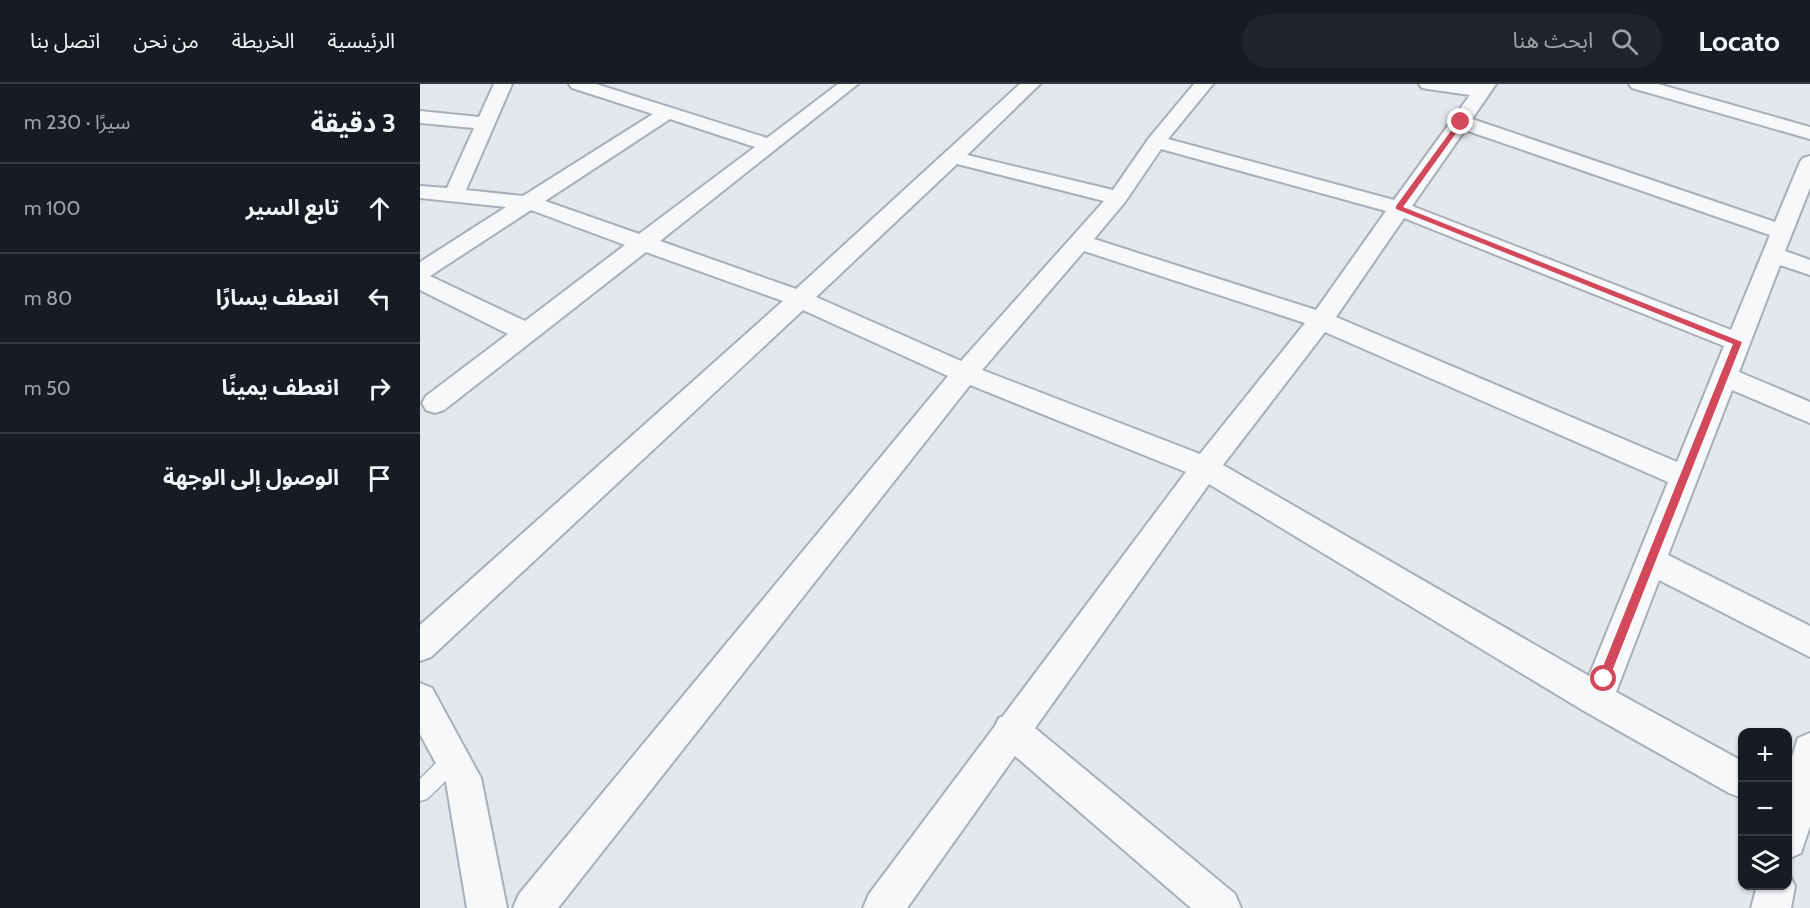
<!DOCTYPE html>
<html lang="ar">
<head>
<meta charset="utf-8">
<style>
  :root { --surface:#171b24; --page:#20242c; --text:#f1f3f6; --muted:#9ea1a6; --line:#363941 }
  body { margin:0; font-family:Cabin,"Noto Sans Arabic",sans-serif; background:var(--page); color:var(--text); direction:rtl }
  .controls { position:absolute; right:18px; bottom:18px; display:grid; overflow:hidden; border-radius:12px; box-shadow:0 2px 4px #0004 }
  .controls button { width:54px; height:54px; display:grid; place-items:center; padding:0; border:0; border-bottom:2px solid var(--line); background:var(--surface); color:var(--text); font:30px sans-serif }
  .stop { position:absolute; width:18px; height:18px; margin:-14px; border:4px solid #d1495b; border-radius:50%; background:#fff }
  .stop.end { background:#d1495b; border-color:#fff; box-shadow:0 2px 6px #0008 }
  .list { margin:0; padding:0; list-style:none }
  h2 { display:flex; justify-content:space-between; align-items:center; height:78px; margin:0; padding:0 24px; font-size:26px }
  h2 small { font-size:20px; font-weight:400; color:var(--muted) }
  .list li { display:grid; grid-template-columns:39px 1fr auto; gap:18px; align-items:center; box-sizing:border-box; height:90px; padding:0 24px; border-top:2px solid var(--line) }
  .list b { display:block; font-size:22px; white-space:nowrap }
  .list em { font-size:20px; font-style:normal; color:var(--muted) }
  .icon { flex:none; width:33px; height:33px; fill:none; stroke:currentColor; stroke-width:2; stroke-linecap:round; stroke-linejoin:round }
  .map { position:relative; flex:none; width:1390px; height:824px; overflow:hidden; direction:ltr }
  header { display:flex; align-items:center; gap:36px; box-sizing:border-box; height:84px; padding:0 30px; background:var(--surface); border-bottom:2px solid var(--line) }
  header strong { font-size:28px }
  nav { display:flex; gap:33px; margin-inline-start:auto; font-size:21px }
  .search { width:420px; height:54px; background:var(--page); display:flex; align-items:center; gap:15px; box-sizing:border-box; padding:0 21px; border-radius:33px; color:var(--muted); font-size:22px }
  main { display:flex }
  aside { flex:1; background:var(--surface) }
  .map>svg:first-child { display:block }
</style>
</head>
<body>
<header>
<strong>Locato</strong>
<div class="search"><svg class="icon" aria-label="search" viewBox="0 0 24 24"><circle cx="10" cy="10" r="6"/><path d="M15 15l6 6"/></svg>ابحث هنا</div>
<nav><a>الرئيسية</a><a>الخريطة</a><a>من نحن</a><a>اتصل بنا</a></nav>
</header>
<main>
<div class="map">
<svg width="1390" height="824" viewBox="0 0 1390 824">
  <rect width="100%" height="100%" fill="#e4e7ec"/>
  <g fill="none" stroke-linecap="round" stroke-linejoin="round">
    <defs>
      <polygon id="service" points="33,667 40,669 42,676 40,683 7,715 0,717 0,695 26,669"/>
      <g id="minor">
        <path d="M74 0H92L46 106 103 112 233 30 152 4 149 0H176L347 54 418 0H438L240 157 376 205 600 0H620L547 71 693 106 729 54 774 0H793L748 55 974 116 1050 11 1008 5 1002 4 999 0H1076L1052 35 1355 138 1380 78 1383 74 1390 72V104L1365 167 1390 176V191L1360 181 1319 288 1390 318V339L1312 306 1248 471 1390 542V573L1239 496 1196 608 1322 677V714L1309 709 1164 627 789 400 615 644 815 810 821 824H771L595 672 487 824H443L449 810 575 642 579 634 583 632 766 388 550 301 138 824H93L99 810 528 292 383 226 11 573 0 577V541L363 217 226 168 24 326 15 329 6 326 2 319 6 312 88 250 0 206V178L86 123 0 114V102L27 104 54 44 0 39V27L59 33ZM250 35 335 63 219 150 125 117ZM1045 46 1350 151 1311 246 992 122ZM741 65 966 127 896 226 674 155 705 118ZM537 80 684 117 541 277 396 213ZM111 126 205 161 105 237 10 192ZM984 134 1304 262 1257 378 916 233ZM664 167 885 239 780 370 562 286ZM905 248 1248 398 1169 592 803 381Z"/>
        <polygon points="1209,0 1238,0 1390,43 1390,55 1212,4"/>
        <polygon points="0,599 12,604 61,694 87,824 47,824 26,698 0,650"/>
        <polygon points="1390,649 1390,742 1381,769 1368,775 1368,685 1378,654"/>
        <polygon points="1368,788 1375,802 1371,824 1331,824 1337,802 1368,802"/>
      </g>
    </defs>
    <use href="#service" stroke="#a9aeb7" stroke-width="3"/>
    <use href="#minor" stroke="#a9aeb7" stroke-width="4"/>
    <use href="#service" fill="#f7f8fa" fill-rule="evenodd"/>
    <use href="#minor" fill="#f7f8fa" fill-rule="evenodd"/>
  </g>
  <polygon fill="#d1495b" points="1039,36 1044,38 983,123 1322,258 1189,595 1184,601 1178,595 1313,260 976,125 976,122"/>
</svg>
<div class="controls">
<button>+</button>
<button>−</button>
<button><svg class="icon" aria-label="layers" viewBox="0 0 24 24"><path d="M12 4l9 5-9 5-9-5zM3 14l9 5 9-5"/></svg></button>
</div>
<div class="stop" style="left:1184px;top:595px"></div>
<div class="stop end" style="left:1041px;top:38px"></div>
</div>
<aside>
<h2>3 دقيقة<small>سيرًا · 230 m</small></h2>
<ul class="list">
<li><svg class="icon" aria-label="ahead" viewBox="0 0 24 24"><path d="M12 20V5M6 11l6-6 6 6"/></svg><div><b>تابع السير</b></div><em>100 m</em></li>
<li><svg class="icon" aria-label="left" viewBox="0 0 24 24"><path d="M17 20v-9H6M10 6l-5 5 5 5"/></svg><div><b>انعطف يسارًا</b></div><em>80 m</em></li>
<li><svg class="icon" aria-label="right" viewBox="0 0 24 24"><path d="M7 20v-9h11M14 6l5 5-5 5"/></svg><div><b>انعطف يمينًا</b></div><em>50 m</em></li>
<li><svg class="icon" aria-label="arrive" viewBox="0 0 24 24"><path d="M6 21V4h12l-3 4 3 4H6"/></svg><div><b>الوصول إلى الوجهة</b></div></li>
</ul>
</aside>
</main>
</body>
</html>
